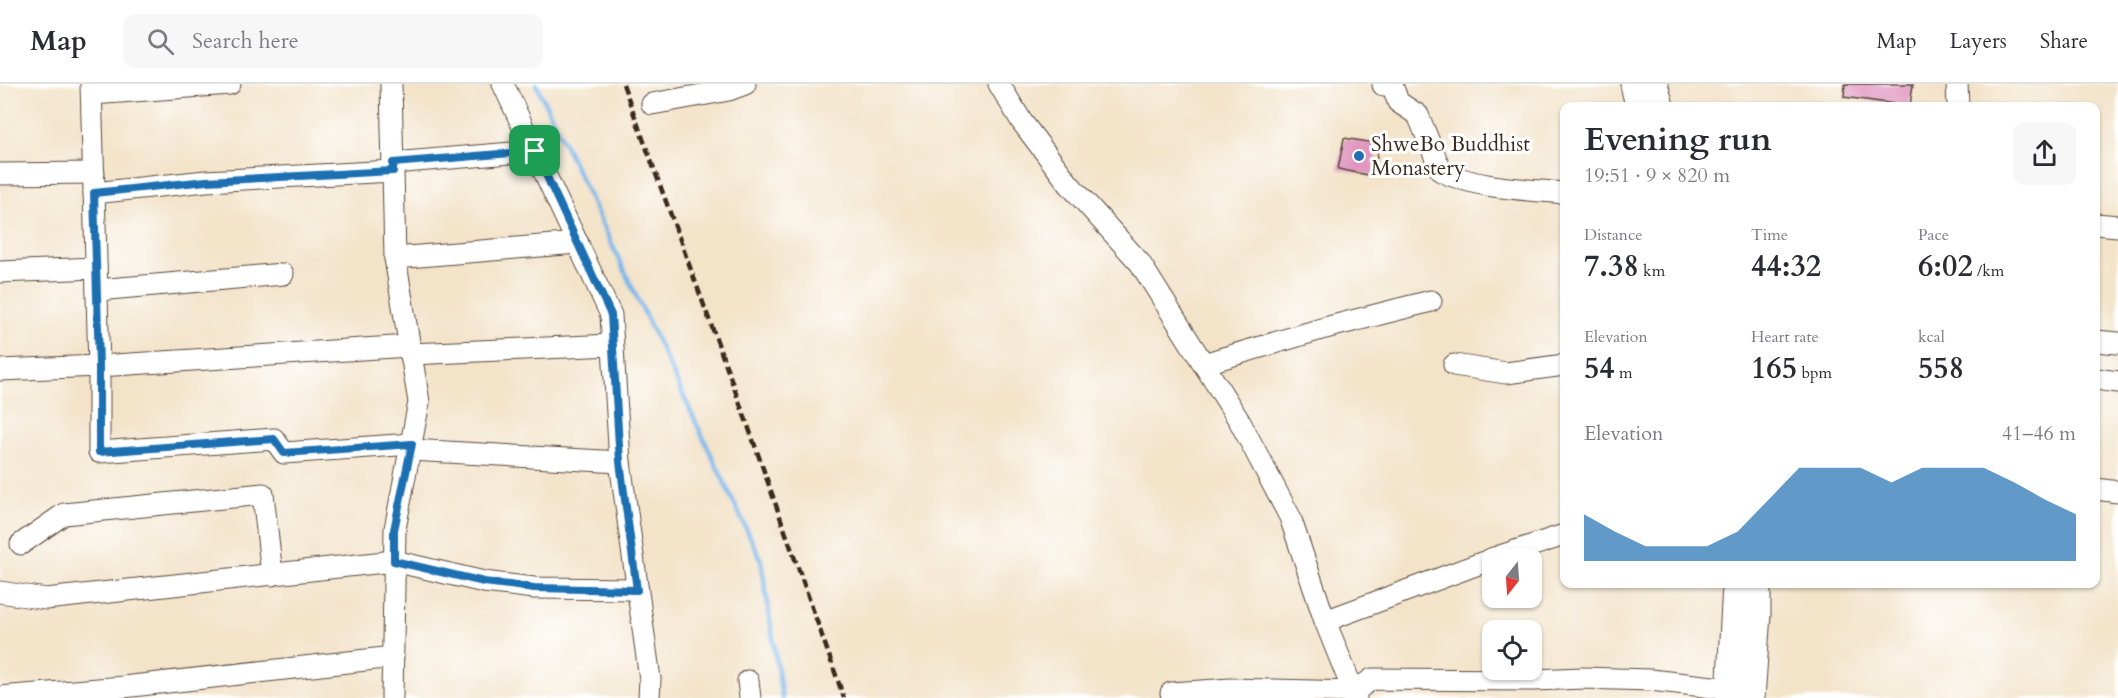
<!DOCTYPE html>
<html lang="en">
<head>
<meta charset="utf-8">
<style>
  :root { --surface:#fff; --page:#f7f7f7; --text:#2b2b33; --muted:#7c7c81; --line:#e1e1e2; --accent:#1f6fb2 }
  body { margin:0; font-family:Cardo,serif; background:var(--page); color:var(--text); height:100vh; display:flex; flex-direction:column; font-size:22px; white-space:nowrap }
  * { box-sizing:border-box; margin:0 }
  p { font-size:20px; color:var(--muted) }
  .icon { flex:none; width:33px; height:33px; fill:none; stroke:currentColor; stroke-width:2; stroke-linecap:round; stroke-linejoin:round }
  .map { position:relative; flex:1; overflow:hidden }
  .drawer { position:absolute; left:1560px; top:18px; width:540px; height:486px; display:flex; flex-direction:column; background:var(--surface); border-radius:12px; box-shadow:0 2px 4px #0004 }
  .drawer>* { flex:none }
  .needle { width:39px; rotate:197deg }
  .fabs { position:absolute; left:1482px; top:464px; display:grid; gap:12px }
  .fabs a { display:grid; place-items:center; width:60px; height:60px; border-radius:12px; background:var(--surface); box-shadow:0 2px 4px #0004; font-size:30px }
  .pin { position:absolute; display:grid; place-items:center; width:51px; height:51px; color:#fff; margin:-26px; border-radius:12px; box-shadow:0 3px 9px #0006 }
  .round { display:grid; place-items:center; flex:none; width:63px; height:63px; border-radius:12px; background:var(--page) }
  .headline { display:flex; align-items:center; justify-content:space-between; height:102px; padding:0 24px }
  h1 { font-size:33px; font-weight:700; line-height:45px }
  .metrics { display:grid; grid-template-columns:repeat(3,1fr); gap:9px; height:102px; padding:6px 24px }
  .metrics div { display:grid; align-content:center }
  .metrics b { font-size:30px; font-weight:700 }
  .metrics small { font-size:16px; font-weight:400 }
  .metrics p { font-size:16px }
  .chart { height:168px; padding:12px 24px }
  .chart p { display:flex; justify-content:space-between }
  .chart svg { width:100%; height:108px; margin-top:6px; fill:var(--accent); opacity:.7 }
  header { display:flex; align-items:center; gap:36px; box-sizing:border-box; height:84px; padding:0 30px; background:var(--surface); border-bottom:2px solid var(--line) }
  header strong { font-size:28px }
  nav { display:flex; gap:33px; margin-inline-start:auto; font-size:21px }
  .search { width:420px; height:54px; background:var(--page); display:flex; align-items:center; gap:15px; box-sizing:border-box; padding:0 21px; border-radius:12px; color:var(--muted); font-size:22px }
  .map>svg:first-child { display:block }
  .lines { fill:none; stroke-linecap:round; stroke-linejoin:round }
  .stream { stroke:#76b5ea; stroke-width:4.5 }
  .building { fill:#e196c0 }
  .minor-casing { stroke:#574638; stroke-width:23 }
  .major-casing { stroke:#574638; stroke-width:29 }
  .minor { stroke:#fff; stroke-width:21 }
  .major { stroke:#fff; stroke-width:27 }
  .rail { stroke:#3b2a1e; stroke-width:4.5; stroke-dasharray:9 4.5; stroke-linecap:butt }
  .route-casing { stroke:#fff; stroke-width:12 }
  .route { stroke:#1f6fb2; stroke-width:8 }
  .poi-dot { fill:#1f6fb2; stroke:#fff; stroke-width:2 }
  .labels { text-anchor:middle; stroke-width:6; stroke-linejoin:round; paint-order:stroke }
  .poi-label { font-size:21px; fill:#3b2a1e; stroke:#fff; text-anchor:start }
</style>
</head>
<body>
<header>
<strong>Map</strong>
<div class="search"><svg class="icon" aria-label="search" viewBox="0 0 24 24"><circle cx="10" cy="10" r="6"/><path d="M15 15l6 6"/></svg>Search here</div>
<nav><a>Map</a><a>Layers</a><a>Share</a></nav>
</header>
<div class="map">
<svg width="2118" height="614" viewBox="0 0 2118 614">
  <rect width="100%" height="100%" fill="#fff"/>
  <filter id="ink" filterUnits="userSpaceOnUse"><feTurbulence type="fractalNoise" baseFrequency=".0167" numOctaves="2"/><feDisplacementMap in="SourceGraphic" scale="12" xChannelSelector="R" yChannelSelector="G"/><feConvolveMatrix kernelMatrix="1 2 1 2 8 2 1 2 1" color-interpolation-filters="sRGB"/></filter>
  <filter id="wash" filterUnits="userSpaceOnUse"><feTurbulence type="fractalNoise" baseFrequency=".008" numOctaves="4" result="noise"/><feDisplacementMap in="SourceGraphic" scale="24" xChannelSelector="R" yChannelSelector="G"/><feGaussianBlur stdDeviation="1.35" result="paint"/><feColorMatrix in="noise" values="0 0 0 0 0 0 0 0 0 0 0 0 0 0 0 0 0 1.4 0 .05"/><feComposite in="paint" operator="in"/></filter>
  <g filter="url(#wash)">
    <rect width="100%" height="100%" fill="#f3e3c9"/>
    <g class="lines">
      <polyline class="stream" points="536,0 761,476 782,614"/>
    </g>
    <g id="blocks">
      <g class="building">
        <polygon points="1845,0 1913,0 1910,22 1844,13"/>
        <polygon points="1344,54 1379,60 1373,92 1338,85"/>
      </g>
    </g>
  </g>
  <g filter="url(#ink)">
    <use href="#blocks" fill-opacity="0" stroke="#574638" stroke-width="1.5"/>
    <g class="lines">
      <g class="minor-casing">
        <g id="minor">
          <polyline points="91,0 99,282 99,368 274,355 284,369 412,360"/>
          <polyline points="391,0 395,174 419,318 395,445 392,614"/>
          <polyline points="503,0 611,231 620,378 650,595 649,614"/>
          <polyline points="999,0 1022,38 1069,100 1140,179 1240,338 1290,433 1325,537 1356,614"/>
          <polyline points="1957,0 1958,22"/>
          <path d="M 1383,1 L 1392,0 L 1398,18 L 1418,31 L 1441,87 C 1478,105 1524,105 1564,109"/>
          <polyline points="92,10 230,0"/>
          <polyline points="652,20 729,6 745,0"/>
          <polyline points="393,79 535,67"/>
          <polyline points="0,90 94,89"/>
          <polyline points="94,109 206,97 393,87"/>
          <polyline points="2096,140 2118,142"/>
          <polyline points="395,174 578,159"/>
          <polyline points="0,188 96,184"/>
          <polyline points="97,206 283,190"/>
          <polyline points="2096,257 2118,259"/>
          <polyline points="410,270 612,261"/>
          <polyline points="1203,280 1325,244 1431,217"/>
          <polyline points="1454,281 1506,289 1564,281"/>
          <polyline points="0,286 99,282 409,262"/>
          <polyline points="2096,295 2118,298"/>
          <polyline points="411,366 620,378"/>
          <polyline points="2096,405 2118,408"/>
          <polyline points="21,460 64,430 263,410 272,491"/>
          <polyline points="1494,474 1564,451"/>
          <polyline points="0,508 46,515 394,477 484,498 534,504 637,505"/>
          <polyline points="1325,537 1492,475"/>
          <polyline points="748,597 750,614"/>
          <polyline points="1171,609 1231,605 1354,608 1372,595 1534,596 1583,594 1650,596 1731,605"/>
          <polyline points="0,613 123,603 393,573"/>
        </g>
      </g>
      <g class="major-casing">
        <g id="major">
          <polyline points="1634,0 1639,22"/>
          <polyline points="1654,0 1660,22"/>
          <polyline points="1730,614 1736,500"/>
          <polyline points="1751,614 1757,530 1757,500"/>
        </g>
      </g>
      <use href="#minor" class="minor"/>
      <use href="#major" class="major"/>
      <polyline class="rail" points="623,0 747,339 844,614"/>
    </g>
  </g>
  <g class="lines" filter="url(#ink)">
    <g class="route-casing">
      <polygon id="route" points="535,67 611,231 620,378 637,506 534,504 484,498 394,477 394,446 412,360 284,369 274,355 99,368 99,282 94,109 206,97 393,87 393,79"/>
    </g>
    <use href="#route" class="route"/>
  </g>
  <circle class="poi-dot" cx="1359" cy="72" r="6"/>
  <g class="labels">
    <g class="poi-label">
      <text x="1371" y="67">ShweBo Buddhist<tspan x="1371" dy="24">Monastery</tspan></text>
    </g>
  </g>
</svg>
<div class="fabs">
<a><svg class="needle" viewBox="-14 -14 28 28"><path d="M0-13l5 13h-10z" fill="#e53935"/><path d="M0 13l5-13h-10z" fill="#7c7c81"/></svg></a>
<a><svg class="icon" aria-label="locate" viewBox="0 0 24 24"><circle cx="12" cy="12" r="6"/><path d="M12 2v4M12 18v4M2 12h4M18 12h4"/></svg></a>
</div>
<div class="pin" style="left:535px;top:67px;background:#1e9e55"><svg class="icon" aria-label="arrive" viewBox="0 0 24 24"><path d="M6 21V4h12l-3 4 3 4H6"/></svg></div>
<section class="drawer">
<div class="headline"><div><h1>Evening run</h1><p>19:51 · 9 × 820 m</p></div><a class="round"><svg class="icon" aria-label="share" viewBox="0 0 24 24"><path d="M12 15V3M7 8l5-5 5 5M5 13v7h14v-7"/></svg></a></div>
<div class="metrics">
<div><p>Distance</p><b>7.38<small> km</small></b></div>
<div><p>Time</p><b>44:32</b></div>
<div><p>Pace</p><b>6:02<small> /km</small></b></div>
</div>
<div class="metrics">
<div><p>Elevation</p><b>54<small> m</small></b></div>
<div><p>Heart rate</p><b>165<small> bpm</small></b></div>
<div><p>kcal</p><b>558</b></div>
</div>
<div class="chart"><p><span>Elevation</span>41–46 m</p>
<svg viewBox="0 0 160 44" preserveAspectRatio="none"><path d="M0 44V25L10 32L20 38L30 38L40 38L50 32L60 19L70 6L80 6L90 6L100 12L110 6L120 6L130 6L140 12L150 19L160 25V44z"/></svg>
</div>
</section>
</div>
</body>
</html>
